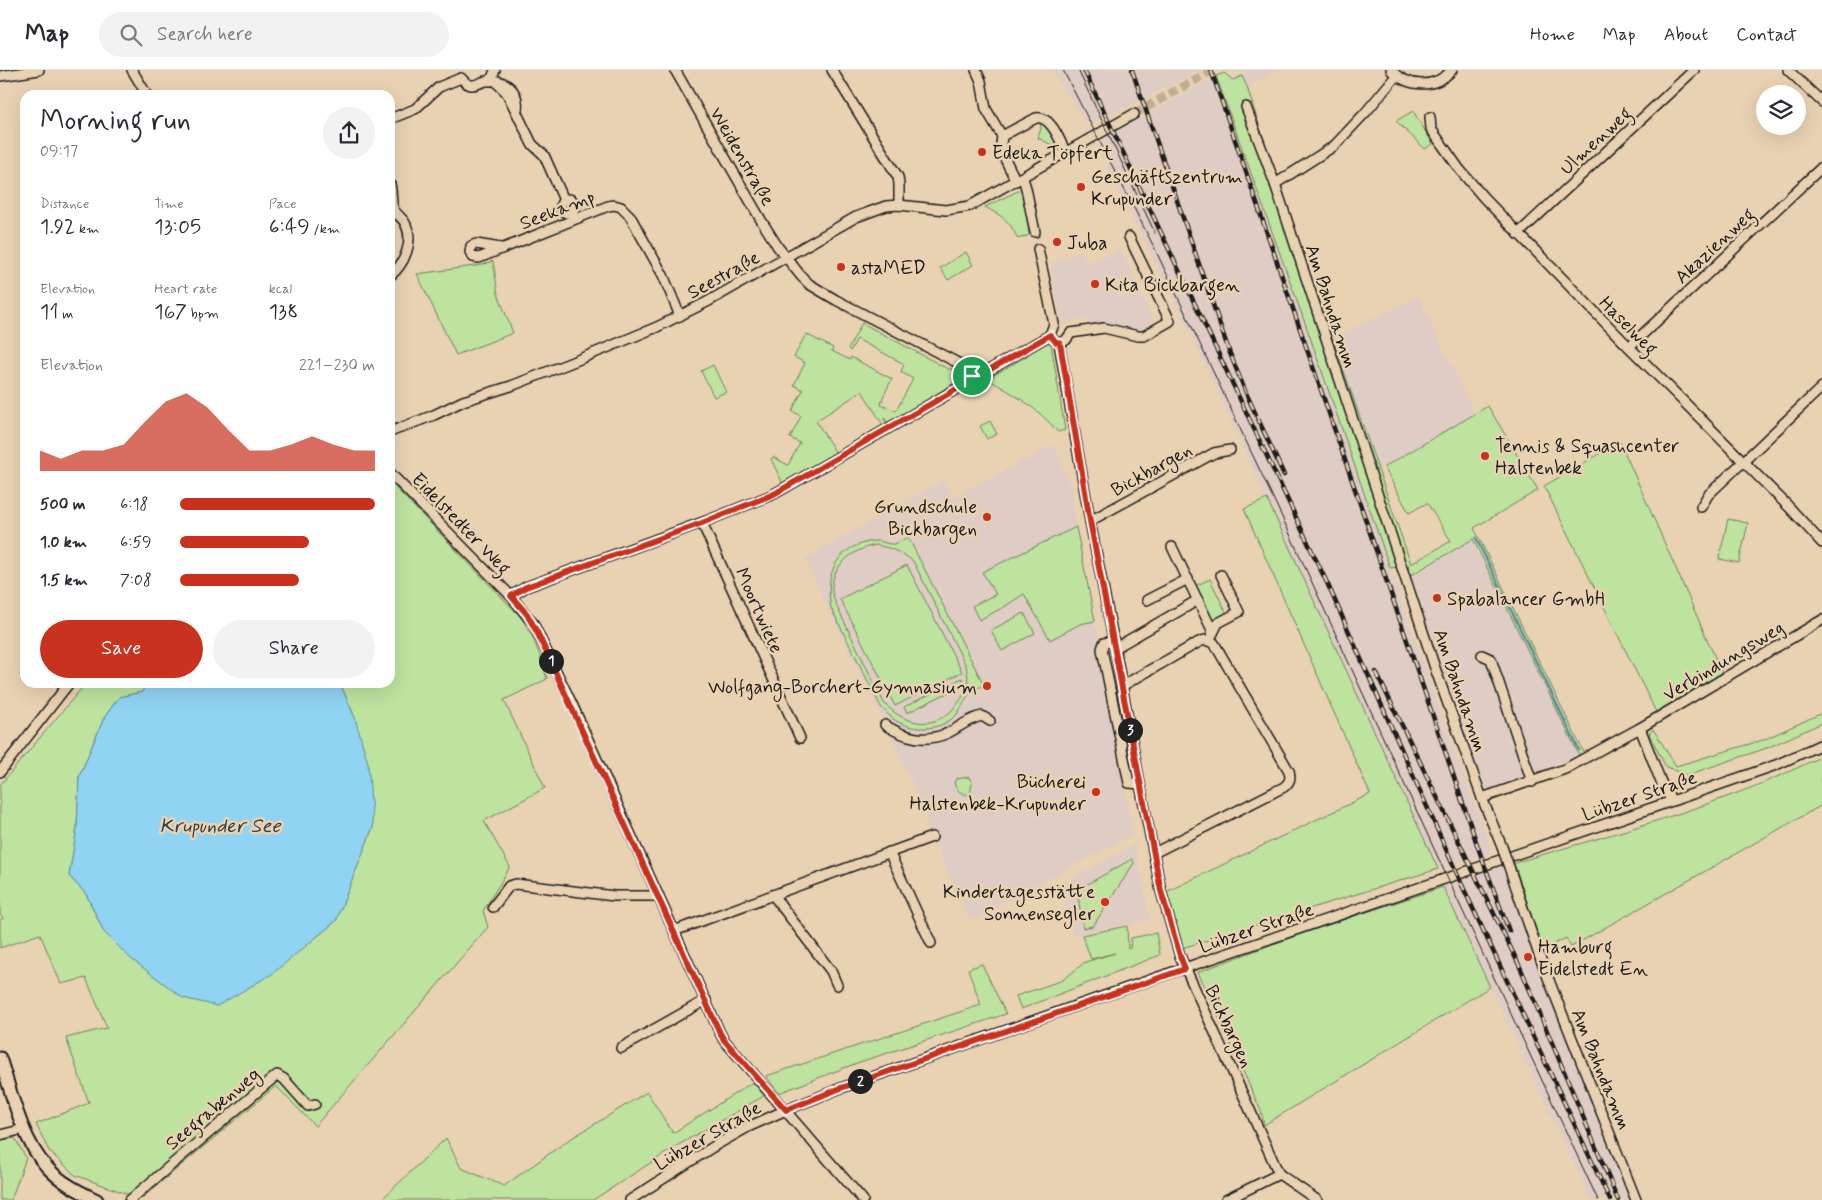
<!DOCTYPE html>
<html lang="en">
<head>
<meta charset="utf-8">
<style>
  :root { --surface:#fff; --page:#f2f2f3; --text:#2b2b33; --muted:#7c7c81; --line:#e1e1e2; --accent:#c8321e }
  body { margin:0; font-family:Mynerve,sans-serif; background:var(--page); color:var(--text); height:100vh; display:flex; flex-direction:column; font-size:19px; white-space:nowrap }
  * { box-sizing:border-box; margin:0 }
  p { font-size:16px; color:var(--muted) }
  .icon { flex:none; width:28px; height:28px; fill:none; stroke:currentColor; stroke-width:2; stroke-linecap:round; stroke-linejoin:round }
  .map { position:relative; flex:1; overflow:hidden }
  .sheet { position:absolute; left:20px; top:20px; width:375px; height:598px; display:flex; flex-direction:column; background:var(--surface); border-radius:15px; box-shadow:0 5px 20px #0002 }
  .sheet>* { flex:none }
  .buttons { position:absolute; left:1756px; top:15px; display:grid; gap:10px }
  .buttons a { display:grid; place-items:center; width:50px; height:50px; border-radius:50%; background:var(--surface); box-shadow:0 5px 20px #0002; font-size:25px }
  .pin { position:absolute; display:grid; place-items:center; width:42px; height:42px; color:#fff; margin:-21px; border:2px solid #fff; border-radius:50%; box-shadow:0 1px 5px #0007 }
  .km { position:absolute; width:25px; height:25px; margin:-12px; border-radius:50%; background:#222; color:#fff; font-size:14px; line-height:25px; text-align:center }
  .round { display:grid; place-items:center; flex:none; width:52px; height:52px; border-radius:26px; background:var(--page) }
  .summary { display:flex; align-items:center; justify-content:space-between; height:85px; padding:0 20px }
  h1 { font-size:28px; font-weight:600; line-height:38px }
  .figures { display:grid; grid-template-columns:repeat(3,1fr); gap:8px; height:85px; padding:5px 20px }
  .figures div { display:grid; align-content:center }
  .figures b { font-size:21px; font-weight:600 }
  .figures small { font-size:14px; font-weight:400 }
  .figures p { font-size:14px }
  .chart { height:140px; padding:10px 20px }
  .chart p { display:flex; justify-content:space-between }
  .chart svg { width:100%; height:90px; margin-top:5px; fill:var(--accent); opacity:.7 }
  .action { display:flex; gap:10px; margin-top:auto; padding:10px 20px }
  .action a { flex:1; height:58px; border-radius:30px; background:var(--accent); color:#fff; font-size:20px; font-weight:600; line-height:58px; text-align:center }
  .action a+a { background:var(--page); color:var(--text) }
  ul { padding:0 20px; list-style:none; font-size:16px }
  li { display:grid; grid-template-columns:80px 60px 1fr; align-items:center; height:38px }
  li i { height:12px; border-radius:6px; background:var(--accent) }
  header { display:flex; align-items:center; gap:30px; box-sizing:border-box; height:70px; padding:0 25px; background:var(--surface); border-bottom:1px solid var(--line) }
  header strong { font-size:24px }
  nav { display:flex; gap:28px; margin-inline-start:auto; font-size:18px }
  .search { width:350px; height:45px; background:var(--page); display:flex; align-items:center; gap:12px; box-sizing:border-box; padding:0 18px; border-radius:28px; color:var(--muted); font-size:19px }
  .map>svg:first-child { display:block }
  .built { fill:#dfccc4 }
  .green { fill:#bde39e; stroke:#6c805d; fill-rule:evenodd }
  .water { fill:#90d3f2; stroke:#628a9c }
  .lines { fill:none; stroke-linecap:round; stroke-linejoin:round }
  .stream { stroke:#628a9c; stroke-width:2.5 }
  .minor-tunnel { stroke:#c0ae94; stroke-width:9; stroke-dasharray:9 4.5; stroke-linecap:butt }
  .minor-casing { stroke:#1c1c1c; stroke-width:12 }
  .major-casing { stroke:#1c1c1c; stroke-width:15 }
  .minor { stroke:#e9d2b2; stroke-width:9 }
  .major { stroke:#e9d2b2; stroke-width:11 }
  .tram { stroke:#1c1c1c; stroke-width:1 }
  .rail-casing { stroke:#1c1c1c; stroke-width:4.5 }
  .rail { stroke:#e9d2b2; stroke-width:2.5; stroke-dasharray:8; stroke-linecap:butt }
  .minor-bridge-casing { stroke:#1c1c1c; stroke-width:12; stroke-linecap:butt }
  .minor-bridge { stroke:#e9d2b2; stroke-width:9 }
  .route-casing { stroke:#fff; stroke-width:10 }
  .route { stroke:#c8321e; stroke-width:6 }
  .poi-dot { fill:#c8321e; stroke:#e9d2b2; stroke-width:2 }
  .labels { text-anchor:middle; stroke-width:5; stroke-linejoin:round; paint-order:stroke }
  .street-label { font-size:19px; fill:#1c1c1c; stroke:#e9d2b2 }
  .poi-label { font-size:19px; fill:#1c1c1c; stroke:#e9d2b2; text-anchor:start }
  .water-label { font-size:20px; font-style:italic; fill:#334147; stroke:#e9d2b2 }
</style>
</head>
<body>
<header>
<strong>Map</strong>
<div class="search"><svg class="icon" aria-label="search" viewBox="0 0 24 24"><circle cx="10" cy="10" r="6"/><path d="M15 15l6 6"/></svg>Search here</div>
<nav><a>Home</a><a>Map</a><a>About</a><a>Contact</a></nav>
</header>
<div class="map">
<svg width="1822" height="1130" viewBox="0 0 1822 1130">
  <rect width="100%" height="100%" fill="#e9d2b2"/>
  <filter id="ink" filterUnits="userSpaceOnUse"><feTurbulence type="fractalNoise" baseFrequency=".02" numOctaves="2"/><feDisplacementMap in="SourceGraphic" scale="10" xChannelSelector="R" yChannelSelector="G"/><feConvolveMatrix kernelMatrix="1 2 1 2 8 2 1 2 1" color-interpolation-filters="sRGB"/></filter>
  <g filter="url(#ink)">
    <g class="built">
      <polygon points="1052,0 1202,0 1088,56"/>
      <polygon points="1250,0 1278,0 1247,17 1242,5"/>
      <polygon points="1216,6 1310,267 1443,650 1492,782 1438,799 1185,252 1095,74"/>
      <polygon points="1121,179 1145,233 1155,253 1144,260 1137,261 1110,253 1091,255 1088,248 1062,254 1050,195 1082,180 1088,193 1108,186"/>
      <polygon points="1418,227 1475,344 1378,399 1332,269"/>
      <polygon points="1054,375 1072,419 1076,457 1101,579 1133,764 970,851 932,767 912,713 885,653 842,568 805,489 943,410 953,427"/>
      <polygon points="1473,469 1579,685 1559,694 1488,720 1482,717 1411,505"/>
      <polygon points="1135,774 1150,850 1073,865 1060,815"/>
      <polygon points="1502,796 1540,901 1632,1130 1591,1130 1443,817"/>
    </g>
    <g class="green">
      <polygon points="1224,3 1233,10 1242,6 1247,17 1267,80 1411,494 1451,471 1427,433 1409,443 1384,397 1488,336 1538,420 1474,458 1584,683 1579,685 1473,469 1411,505 1408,496 1409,495 1390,498 1310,267 1216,6"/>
      <polygon points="1413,41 1433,74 1425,79 1396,51"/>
      <polygon points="1040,53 1048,58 1056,73 1052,75 1038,68 1041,58"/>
      <path d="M 1020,120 L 1023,121 L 1029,165 L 1018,169 C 1008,149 1005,148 985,137 Z"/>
      <polygon points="966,182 973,195 948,210 940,198"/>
      <polygon points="493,191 498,224 513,263 456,285 417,204 482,195"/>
      <polygon points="862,253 948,299 953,299 959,304 959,310 889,353 884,348 886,353 883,355 862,321 816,351 836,383 783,414 771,389 773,387 788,395 800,373 790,368 801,346 792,341 803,320 794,315 805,293 794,287 806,264 833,278 832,281 850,290 851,287 892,309 883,327 881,335 896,341 913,309 901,302 904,294 857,269 850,281 848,279"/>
      <path d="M 1047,272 L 1051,273 L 1065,360 L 1058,362 C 1039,339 1013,323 987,309 L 1027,286 L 1030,281 Z"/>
      <polygon points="713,295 726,322 714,327 701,301"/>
      <polygon points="990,351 997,364 987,369 980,356"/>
      <polygon points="1620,372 1722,603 1656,642 1544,416"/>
      <path d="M 390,412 L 519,545 C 534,565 540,585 547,609 L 504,630 L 545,718 L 484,751 L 510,797 L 483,841 L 488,857 L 315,1056 L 276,1016 L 141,1129 L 75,1105 L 49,1081 L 36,1054 L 89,1033 L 66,968 L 107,958 L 86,908 L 61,914 L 40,864 L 0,878 L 0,850 L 3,848 L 0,844 L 0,715 L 86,613 L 146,613 L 142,622 L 119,627 L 104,648 L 79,707 L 77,758 L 69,806 L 86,824 L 104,862 L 309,873 L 336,851 L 373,757 L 355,648 L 340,613 L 390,612 Z"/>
      <polygon points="1267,429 1438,799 1182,878 1166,822 1370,724 1244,439"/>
      <polygon points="1728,449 1748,453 1739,493 1719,489"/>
      <polygon points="1076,457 1095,551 1080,554 1050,570 1024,524 1004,537 979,550 972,536 996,524 982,502"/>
      <path d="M 908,467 L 984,615 C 980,617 973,620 970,623 C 963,630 962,641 953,648 C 936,662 909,661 892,648 C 888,645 885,640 881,637 L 831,538 C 824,503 837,475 875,471 C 881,470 888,475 894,474 C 898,473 904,469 908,467 ZM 876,475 C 891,478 901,482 913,491 L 966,596 C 967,601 968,607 968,612 C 967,619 963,627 958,633 C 938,661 906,657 884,633 L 837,537 C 835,532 833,527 832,522 C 830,496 853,479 876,475 Z"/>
      <polygon points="907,495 962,602 895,636 840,529"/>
      <polygon points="1210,509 1227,544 1212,552 1195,516"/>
      <polygon points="1024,543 1035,563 1002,581 991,560"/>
      <polygon points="962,608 965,614 907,643 904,637"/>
      <polygon points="1822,643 1822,653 1767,678 1687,705 1666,697 1649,664 1653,659 1676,696 1763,670"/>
      <path d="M 1822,686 L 1822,735 L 1571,877 L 1566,868 L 1543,880 L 1514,793 C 1618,762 1725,735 1822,686 Z"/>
      <path d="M 969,707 L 972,713 L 970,725 C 963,725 956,721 954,713 L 956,709 Z"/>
      <polygon points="1132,789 1134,793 1093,856 1083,858 1077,820"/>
      <polygon points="1443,817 1490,917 1264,1055 1261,1041 1198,902 1300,864"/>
      <polygon points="1127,856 1128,879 1130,878 1131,868 1156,863 1160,885 1021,939 1016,926 1063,910 1085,892 1115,883 1091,889 1082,865"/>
      <polygon points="982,894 1006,944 857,993 779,1023 766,1006 981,935 968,899"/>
      <polygon points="753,1012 764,1026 680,1074 593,1130 381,1130 446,1068 461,1098 504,1116 567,1071 647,1022 673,1063"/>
      <polygon points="15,1068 26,1088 11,1130 0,1130 0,1070"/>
    </g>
    <polygon class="water" points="146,613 340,613 355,648 368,693 373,757 336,851 272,904 217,936 183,928 130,888 104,862 86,824 69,806 77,758 79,707 104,648 119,627 142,622"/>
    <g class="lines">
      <polyline class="stream" points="1476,468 1579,680"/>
      <polyline class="minor-tunnel" points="1134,44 1213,0"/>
      <g class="minor-casing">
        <g id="minor">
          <polyline points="132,0 147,25"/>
          <polyline points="675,0 761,150 778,177 801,206 809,214 836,230 960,294 972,306"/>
          <polyline points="832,0 898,107 899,114 899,135"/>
          <polyline points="976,0 981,11 986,39 1002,66 1001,74 1003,85 1016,111"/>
          <path d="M 1391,0 C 1408,18 1435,19 1452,0"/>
          <polyline points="1788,0 1822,32"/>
          <polyline points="0,6 39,0"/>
          <polyline points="491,11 495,0"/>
          <polyline points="498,14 507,23 532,74 544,85 564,130"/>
          <polyline points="1246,37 1275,114 1436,601 1482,728 1502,777"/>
          <polyline points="1430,47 1431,59 1460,100 1484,128 1624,272 1789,437 1822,473"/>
          <path d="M 390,49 L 415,39 L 439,17 L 461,8 C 464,11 466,14 471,15 C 476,16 481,12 486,11 C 505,8 520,21 517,40"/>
          <path d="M 1002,66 L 1036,48 C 1051,45 1060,71 1066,83"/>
          <polyline points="1023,108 1026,118 1035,162"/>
          <path d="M 390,114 C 392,122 391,130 393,138 C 396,145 402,147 405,153 C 415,171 404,195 390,206"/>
          <polyline points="1275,114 1334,76 1366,42 1396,6"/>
          <circle cx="568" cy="136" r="7"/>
          <polyline points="1518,164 1694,0"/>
          <polyline points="501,178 476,174 471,176 470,182 473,187 479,188 608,136 614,135 621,137 630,146 663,205 680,246"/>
          <polyline points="1038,179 1054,254 1050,265 1053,269"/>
          <polyline points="1059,273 1090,451 1115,578 1140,714 1161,821 1180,886 1279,1104 1317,1130"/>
          <polyline points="1059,273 1066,270 1071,263 1104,258 1138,266 1144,266 1170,251 1129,167"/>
          <polyline points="1629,277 1822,97"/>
          <polyline points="390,362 434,345 463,331 511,316 575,291 657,257 707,232 856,147 886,136 899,135 946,140 970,136 1134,44"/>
          <polyline points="390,403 511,526 533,553 572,634 720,963 724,970 863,1130"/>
          <polyline points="1701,437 1708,425 1822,317"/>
          <polyline points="1090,451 1214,383 1230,380"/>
          <polyline points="702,453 800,668"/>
          <polyline points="1172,477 1213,562"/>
          <polyline points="511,526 526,517 709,450 774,424 962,316 972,306 989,300 1050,265"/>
          <polyline points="1147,530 1188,509"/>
          <polyline points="1211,567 1218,553 1239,542 1221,505"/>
          <polyline points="1114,571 1104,573 1102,579 1129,713 1140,714"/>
          <polyline points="1115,578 1198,530"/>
          <polyline points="1482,585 1491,589 1532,712"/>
          <path d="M 1122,616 L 1199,572 L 1205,570 L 1214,573 L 1289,701 C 1291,708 1290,712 1284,717 L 1154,783"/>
          <path d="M 885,655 C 906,668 924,673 948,663 C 960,657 968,649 982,646 L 990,651"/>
          <polyline points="1640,658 1822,550"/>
          <polyline points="0,702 70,612"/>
          <polyline points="1482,728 1565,699 1640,658 1661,712 1672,731"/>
          <polyline points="889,782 931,873"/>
          <polyline points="1509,797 1539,885 1636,1130"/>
          <polyline points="773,825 831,901 837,915"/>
          <polyline points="493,837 509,816 516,814 614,826 659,826"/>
          <polyline points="674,861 932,767"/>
          <polyline points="621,978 706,930"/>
          <polyline points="0,1065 24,1059"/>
          <polyline points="130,1130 277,1005 284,1009 308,1036 315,1034"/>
          <polyline points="630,1130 716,1075 748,1057 786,1040 841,1018 1173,902 1672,731 1776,695 1822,674"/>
          <polyline points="1226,1130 1279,1104"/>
        </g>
      </g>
      <g class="major-casing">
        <path id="major" d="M 0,988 C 11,1021 22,1070 46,1096 C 60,1112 78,1121 97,1130"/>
      </g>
      <use href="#minor" class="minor"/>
      <use href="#major" class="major"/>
      <g class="tram">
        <polyline points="1063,0 1154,177 1282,447 1452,818 1598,1130"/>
        <polyline points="1078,0 1155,163"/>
      </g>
      <g class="rail-casing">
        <g id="rail">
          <polyline points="1084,0 1328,515 1462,815 1610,1130"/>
          <polyline points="1132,0 1229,281 1246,323 1284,405"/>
          <polyline points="1211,0 1480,783 1509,861"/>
          <polyline points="1376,602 1521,899 1618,1130"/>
        </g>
      </g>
      <use href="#rail" class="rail"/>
      <g class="minor-bridge-casing">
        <polyline id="minor-bridge" points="1502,777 1509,797"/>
      </g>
      <use href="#minor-bridge" class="minor-bridge"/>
    </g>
  </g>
  <g class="lines" filter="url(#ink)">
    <g class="route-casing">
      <polygon id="route" points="1050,265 1056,272 1060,273 1090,451 1161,821 1180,886 1185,899 841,1018 786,1040 724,970 720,963 538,564 527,544 511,526 526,517 702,453 774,424 962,316 972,306 989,300"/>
    </g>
    <use href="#route" class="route"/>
  </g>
  <g class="poi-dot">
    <circle cx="982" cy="82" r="5"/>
    <circle cx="1081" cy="117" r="5"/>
    <circle cx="1057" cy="172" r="5"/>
    <circle cx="841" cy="197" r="5"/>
    <circle cx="1095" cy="214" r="5"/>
    <circle cx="1485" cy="386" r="5"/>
    <circle cx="987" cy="447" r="5"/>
    <circle cx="1437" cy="528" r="5"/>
    <circle cx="987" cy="616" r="5"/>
    <circle cx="1096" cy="722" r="5"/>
    <circle cx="1105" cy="832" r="5"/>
    <circle cx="1528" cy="887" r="5"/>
  </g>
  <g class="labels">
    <g class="street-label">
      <text transform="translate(1595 70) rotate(-43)" y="7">Ulmenweg</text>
      <text transform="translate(743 86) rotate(60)" y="7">Weidenstraße</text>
      <text transform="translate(557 139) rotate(-21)" y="7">Seekamp</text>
      <text transform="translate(1714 175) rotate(-43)" y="7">Akazienweg</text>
      <text transform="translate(723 204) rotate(-29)" y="7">Seestraße</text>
      <text transform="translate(1332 236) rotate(72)" y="7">Am Bahndamm</text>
      <text transform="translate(1629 255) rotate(45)" y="7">Haselweg</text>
      <text transform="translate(1151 399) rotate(-29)" y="7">Bickbargen</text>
      <text transform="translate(462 453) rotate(46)" y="7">Eidelstedter Weg</text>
      <text transform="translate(760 540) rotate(66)" y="7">Moortwiete</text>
      <text transform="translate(1723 590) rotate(-31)" y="7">Verbindungsweg</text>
      <text transform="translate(1461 620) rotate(71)" y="7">Am Bahndamm</text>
      <text transform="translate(1639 725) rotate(-19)" y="7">Lübzer Straße</text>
      <text transform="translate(1256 857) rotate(-19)" y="7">Lübzer Straße</text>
      <text transform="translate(1230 956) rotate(65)" y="7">Bickbargen</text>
      <text transform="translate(1602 999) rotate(68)" y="7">Am Bahndamm</text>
      <text transform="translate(212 1038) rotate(-40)" y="7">Seegrabenweg</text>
      <text transform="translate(707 1065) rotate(-30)" y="7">Lübzer Straße</text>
    </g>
    <g class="poi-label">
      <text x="992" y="89">Edeka Töpfert</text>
      <text x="1091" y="113">Geschäftszentrum<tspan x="1091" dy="22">Krupunder</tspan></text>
      <text x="1067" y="179">Juba</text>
      <text x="851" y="204">astaMED</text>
      <text x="1105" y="221">Kita Bickbargen</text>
      <text x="1495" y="382">Tennis &amp; Squashcenter<tspan x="1495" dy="22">Halstenbek</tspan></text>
      <text x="977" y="443" text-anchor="end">Grundschule<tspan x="977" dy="22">Bickbargen</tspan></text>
      <text x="1447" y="535">Spabalancer GmbH</text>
      <text x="977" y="623" text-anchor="end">Wolfgang-Borchert-Gymnasium</text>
      <text x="1086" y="718" text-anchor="end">Bücherei<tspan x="1086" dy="22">Halstenbek-Krupunder</tspan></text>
      <text x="1095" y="828" text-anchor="end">Kindertagesstätte<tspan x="1095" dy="22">Sonnensegler</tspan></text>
      <text x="1538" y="883">Hamburg<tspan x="1538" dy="22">Eidelstedt En</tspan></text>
    </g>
    <g class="water-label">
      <text x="220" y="762">Krupunder See</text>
    </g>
  </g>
</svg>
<div class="buttons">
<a><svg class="icon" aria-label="layers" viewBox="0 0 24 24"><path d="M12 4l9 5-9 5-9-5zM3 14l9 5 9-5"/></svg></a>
</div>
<div class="pin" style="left:972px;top:306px;background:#1e9e55"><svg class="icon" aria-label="arrive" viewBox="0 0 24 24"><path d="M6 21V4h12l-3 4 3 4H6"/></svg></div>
<b class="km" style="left:551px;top:591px">1</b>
<b class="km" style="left:860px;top:1011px">2</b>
<b class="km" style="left:1130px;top:660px">3</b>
<section class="sheet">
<div class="summary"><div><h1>Morning run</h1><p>09:17</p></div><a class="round"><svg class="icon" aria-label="share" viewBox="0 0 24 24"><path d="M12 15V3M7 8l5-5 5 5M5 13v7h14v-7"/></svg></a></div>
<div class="figures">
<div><p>Distance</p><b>1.92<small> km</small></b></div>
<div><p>Time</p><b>13:05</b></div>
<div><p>Pace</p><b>6:49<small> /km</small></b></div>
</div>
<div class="figures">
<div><p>Elevation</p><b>11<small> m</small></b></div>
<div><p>Heart rate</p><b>167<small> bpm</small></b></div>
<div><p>kcal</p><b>138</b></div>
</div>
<div class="chart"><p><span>Elevation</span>221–230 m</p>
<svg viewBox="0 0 160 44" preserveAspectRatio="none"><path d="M0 44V34L10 38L20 34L30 34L40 31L50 20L60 10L70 6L80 13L90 24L100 34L110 34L120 31L130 27L140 31L150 34L160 34V44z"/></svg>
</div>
<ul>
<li><b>500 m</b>6:18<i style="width:100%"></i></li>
<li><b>1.0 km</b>6:59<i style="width:66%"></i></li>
<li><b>1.5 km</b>7:08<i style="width:61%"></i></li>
</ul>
<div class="action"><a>Save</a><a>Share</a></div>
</section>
</div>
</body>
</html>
